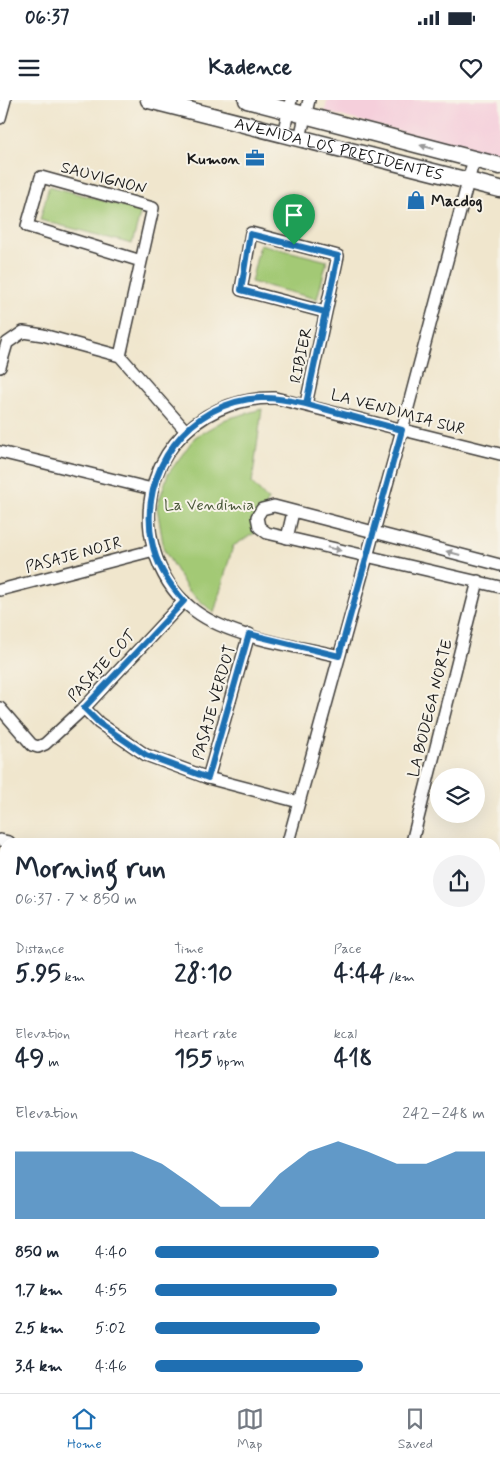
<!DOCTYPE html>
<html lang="en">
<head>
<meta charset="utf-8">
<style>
  :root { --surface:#fff; --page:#f2f2f3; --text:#1f2937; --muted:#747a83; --line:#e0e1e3; --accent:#1f6fb2 }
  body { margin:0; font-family:Mynerve,sans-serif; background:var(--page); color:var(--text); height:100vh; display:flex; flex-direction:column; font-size:19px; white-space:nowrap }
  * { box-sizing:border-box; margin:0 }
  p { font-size:16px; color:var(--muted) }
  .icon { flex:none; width:28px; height:28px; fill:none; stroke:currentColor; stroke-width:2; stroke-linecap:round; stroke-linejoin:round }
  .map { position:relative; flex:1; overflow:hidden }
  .side { position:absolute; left:0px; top:738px; width:500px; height:556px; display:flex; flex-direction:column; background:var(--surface); border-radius:15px 15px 0 0; box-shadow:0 5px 20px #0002 }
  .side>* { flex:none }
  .controls { position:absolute; left:430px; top:668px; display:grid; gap:10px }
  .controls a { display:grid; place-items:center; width:55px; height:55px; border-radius:50%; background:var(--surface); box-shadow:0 5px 20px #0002; font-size:25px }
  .pin { position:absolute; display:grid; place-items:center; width:42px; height:42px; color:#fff; margin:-51px -21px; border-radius:50% 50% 50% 0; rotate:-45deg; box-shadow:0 0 5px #0007 }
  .pin .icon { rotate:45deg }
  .round { display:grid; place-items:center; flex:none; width:52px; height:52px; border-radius:26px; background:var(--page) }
  .headline { display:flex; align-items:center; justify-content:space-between; height:85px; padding:0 15px }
  h1 { font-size:28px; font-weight:700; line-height:38px }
  .stats { display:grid; grid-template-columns:repeat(3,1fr); gap:8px; height:85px; padding:5px 15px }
  .stats div { display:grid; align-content:center }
  .stats b { font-size:25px; font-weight:700 }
  .stats small { font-size:14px; font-weight:400 }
  .stats p { font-size:14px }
  .chart { height:140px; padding:10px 15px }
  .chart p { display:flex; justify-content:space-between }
  .chart svg { width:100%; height:90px; margin-top:5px; fill:var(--accent); opacity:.7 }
  ul { padding:0 15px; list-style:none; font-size:16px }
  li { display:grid; grid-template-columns:80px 60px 1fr; align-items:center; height:38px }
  li i { height:12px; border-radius:6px; background:var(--accent) }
  .status { display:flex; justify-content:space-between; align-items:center; height:35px; padding:0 25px; background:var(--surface); direction:ltr }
  .status svg { height:14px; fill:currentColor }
  header { display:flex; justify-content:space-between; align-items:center; height:65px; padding:0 15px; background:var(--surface); font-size:22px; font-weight:700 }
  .tabs { display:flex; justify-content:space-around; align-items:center; height:70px; border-top:1px solid var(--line); background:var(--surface); font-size:14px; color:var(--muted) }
  .tabs a { display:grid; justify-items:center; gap:2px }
  .tabs .current { color:var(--accent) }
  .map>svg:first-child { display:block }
  .built { fill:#f5cfdb }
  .green { fill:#a3c974; stroke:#607248 }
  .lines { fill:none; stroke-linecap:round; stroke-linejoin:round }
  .street-casing { stroke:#3c3a37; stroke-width:14 }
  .secondary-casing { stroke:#3c3a37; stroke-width:19 }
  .street { stroke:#fff; stroke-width:11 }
  .secondary { stroke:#fff; stroke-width:16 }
  .oneway { fill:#999 }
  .route-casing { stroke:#fff; stroke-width:10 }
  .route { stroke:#1f6fb2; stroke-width:6 }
  .labels { text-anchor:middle; stroke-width:4; stroke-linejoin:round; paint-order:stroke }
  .street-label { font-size:16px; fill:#1c1c1c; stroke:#f7f3e8 }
  .poi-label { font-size:16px; font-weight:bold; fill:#1c1c1c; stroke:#f7f3e8; text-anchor:end }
  .park-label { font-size:16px; fill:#4b593b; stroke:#f7f3e8 }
</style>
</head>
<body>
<div class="status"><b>06:37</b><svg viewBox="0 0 49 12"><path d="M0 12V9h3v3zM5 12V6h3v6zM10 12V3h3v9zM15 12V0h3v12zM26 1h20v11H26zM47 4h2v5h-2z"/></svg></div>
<header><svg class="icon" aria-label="menu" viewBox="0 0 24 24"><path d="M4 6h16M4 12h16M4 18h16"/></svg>Kadence<svg class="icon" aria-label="heart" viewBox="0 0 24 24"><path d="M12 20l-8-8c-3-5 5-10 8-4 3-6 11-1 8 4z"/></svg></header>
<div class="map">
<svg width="500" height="1293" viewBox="0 0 500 1293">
  <rect width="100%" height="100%" fill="#f7f3e8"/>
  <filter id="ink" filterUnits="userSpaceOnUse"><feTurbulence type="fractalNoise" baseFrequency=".02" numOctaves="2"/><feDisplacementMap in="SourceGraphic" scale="10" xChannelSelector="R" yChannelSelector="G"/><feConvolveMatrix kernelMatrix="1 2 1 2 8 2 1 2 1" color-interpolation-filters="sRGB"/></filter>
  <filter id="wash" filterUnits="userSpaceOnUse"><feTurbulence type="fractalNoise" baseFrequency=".0096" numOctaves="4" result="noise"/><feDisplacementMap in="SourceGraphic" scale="20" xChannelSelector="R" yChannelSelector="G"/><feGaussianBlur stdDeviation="1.12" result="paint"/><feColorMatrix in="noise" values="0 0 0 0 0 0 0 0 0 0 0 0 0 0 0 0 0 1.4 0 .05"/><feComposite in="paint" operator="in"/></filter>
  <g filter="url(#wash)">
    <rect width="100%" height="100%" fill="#f0e6cd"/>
    <polygon class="built" points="327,0 500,0 500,57 325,12"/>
    <g class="green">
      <polygon points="49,86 141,111 132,144 40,120"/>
      <polygon points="260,144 327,161 317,199 251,182"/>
      <polygon points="262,309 252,383 268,400 258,431 233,446 214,513 188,490 164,450 157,407 168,374 195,337 226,319"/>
    </g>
  </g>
  <g filter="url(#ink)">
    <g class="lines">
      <g class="street-casing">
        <g id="street">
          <polyline points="0,18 5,0"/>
          <polyline points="283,34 291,0"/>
          <polyline points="300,38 309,0"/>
          <polyline points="120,256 153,108 41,77 27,126 141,161"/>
          <polyline points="0,267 7,243 23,232 43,235 120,256 185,330"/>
          <polyline points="306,304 338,156 251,133 241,190 325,212"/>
          <polyline points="0,352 152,389"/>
          <polyline points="287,438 293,412"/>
          <polyline points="500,465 274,406 262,409 257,417 259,427 267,433 500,487"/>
          <polyline points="0,490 154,450"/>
          <path d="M 339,556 C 293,545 226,538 190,507 C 172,492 160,471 154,450 C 131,368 193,297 275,298 L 500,354"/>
          <polyline points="0,608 32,645 38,647 45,644 84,608 184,501"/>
          <polyline points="84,608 99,623 146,655 208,678 299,702"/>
          <polyline points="208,678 249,534"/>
          <polyline points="0,740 9,742"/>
          <polyline points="288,742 402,330 474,59"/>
          <polyline points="412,742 478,481"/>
          <polyline points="495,798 500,800"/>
          <polyline points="0,854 5,845"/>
          <polyline points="495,918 500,920"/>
          <polyline points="495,1147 500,1149"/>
          <polyline points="495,1199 500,1184"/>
          <polyline points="0,1233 5,1234"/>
          <polyline points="191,1289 205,1293"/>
          <polyline points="135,1293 136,1289"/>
          <polyline points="249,1293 250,1289"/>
          <polyline points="465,1293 466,1289"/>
        </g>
      </g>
      <g class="secondary-casing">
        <g id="secondary">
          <path id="s1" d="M 149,0 L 500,89"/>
          <polyline points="247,0 500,66"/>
        </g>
      </g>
      <use href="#street" class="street"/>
      <use href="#secondary" class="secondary"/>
    </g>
    <defs><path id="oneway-solid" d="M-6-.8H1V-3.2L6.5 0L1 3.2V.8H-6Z" transform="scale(1.25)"/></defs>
    <g class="oneway">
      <use href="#oneway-solid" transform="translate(427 47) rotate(-165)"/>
      <use href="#oneway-solid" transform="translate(334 449) rotate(14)"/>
      <use href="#oneway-solid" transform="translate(453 453) rotate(-165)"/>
    </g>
  </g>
  <g class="lines" filter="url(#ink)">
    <g class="route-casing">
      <path id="route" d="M 294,145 L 338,156 L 306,304 C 292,301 277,297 261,298 C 188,301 138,372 152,442 C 156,464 169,484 184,501 L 84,608 L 99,623 L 146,655 L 208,678 L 249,534 L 339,556 L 402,330 L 306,304 L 325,212 L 241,190 L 250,134 L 294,145"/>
    </g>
    <use href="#route" class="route"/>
  </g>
  <defs>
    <g id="office-bare" transform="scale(1.5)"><path d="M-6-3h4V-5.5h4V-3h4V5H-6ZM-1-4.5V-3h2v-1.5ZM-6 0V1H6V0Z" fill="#1f6fb2" stroke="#f7f3e8" stroke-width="2.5" paint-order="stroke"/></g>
    <g id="shop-bare" transform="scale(1.5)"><path d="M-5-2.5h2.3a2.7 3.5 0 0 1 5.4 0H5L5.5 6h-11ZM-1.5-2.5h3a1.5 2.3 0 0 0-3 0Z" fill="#1f6fb2" stroke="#f7f3e8" stroke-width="2.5" paint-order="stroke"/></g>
  </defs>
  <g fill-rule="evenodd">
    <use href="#office-bare" x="255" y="58"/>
    <use href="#shop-bare" x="416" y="100"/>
  </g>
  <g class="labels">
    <g class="street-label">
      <text dy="6" stroke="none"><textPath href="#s1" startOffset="196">AVENIDA LOS PRESIDENTES</textPath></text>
      <text transform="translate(104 77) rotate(15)" y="6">SAUVIGNON</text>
      <text transform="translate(300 255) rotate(-78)" y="6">RIBIER</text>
      <text transform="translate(398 311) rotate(15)" y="6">LA VENDIMIA SUR</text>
      <text transform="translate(73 454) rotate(-15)" y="6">PASAJE NOIR</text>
      <text transform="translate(101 565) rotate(-47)" y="6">PASAJE COT</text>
      <text transform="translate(213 602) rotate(-74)" y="6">PASAJE VERDOT</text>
      <text transform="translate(429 608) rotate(-76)" y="6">LA BODEGA NORTE</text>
    </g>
    <g class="poi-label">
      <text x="240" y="64">Kumon</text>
      <text x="431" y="106" text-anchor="start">Macdog</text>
    </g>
    <g class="park-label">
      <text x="209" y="410">La Vendimia</text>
    </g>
  </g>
</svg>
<div class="controls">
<a><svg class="icon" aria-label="layers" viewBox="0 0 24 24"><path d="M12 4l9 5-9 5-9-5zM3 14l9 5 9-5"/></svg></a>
</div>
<div class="pin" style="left:294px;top:145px;background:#1e9e55"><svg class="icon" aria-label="arrive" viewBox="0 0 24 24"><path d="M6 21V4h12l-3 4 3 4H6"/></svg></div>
<section class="side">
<div class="headline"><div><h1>Morning run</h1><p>06:37 · 7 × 850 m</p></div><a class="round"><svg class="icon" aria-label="share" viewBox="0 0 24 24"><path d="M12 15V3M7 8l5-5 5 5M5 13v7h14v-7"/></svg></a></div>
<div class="stats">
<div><p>Distance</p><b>5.95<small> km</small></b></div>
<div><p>Time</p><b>28:10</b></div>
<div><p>Pace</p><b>4:44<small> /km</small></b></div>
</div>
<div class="stats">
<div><p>Elevation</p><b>49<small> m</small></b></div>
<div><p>Heart rate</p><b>155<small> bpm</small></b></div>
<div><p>kcal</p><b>418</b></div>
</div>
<div class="chart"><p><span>Elevation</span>242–248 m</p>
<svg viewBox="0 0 160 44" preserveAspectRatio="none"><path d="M0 44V11L10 11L20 11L30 11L40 11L50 17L60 27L70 38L80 38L90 22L100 11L110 6L120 11L130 17L140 17L150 11L160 11V44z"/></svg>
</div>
<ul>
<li><b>850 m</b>4:40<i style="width:68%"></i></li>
<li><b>1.7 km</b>4:55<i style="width:55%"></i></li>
<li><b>2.5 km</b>5:02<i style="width:50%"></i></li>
<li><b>3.4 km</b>4:46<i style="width:63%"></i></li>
</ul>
</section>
</div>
<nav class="tabs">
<a class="current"><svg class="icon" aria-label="home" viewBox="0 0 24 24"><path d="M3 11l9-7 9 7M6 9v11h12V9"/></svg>Home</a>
<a><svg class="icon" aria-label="map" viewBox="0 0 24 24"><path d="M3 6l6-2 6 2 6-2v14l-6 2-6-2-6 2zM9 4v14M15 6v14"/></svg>Map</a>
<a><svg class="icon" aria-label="saved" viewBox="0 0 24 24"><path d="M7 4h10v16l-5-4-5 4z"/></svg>Saved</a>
</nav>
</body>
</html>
